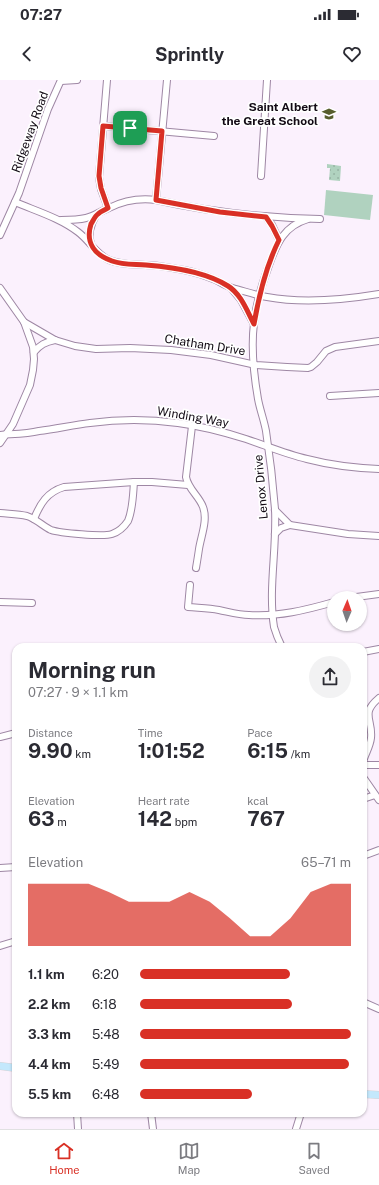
<!DOCTYPE html>
<html lang="en">
<head>
<meta charset="utf-8">
<style>
  :root { --surface:#fff; --page:#f2f2f3; --text:#2b2b33; --muted:#7c7c81; --line:#e1e1e2; --accent:#d93025 }
  body { margin:0; font-family:"Public Sans",sans-serif; background:var(--page); color:var(--text); height:100vh; display:flex; flex-direction:column; font-size:15px; white-space:nowrap }
  * { box-sizing:border-box; margin:0 }
  p { font-size:13px; color:var(--muted) }
  .icon { flex:none; width:22px; height:22px; fill:none; stroke:currentColor; stroke-width:2; stroke-linecap:round; stroke-linejoin:round }
  .map { position:relative; flex:1; overflow:hidden }
  .panel { position:absolute; left:12px; top:563px; width:355px; height:474px; display:flex; flex-direction:column; background:var(--surface); border-radius:12px; box-shadow:0 1px 3px #0004 }
  .panel>* { flex:none }
  .needle { width:26px; rotate:2deg }
  .buttons { position:absolute; left:327px; top:511px; display:grid; gap:8px }
  .buttons a { display:grid; place-items:center; width:40px; height:40px; border-radius:50%; background:var(--surface); box-shadow:0 1px 3px #0004; font-size:20px }
  .pin { position:absolute; display:grid; place-items:center; width:34px; height:34px; color:#fff; margin:-17px; border-radius:8px; box-shadow:0 2px 6px #0006 }
  .round { display:grid; place-items:center; flex:none; width:42px; height:42px; border-radius:21px; background:var(--page) }
  .head { display:flex; align-items:center; justify-content:space-between; height:68px; padding:0 16px }
  h1 { font-size:22px; font-weight:700; line-height:30px }
  .figures { display:grid; grid-template-columns:repeat(3,1fr); gap:6px; height:68px; padding:4px 16px }
  .figures div { display:grid; align-content:center }
  .figures b { font-size:20px; font-weight:700 }
  .figures small { font-size:11px; font-weight:400 }
  .figures p { font-size:11px }
  .chart { height:112px; padding:8px 16px }
  .chart p { display:flex; justify-content:space-between }
  .chart svg { width:100%; height:72px; margin-top:4px; fill:var(--accent); opacity:.7 }
  ul { padding:0 16px; list-style:none; font-size:13px }
  li { display:grid; grid-template-columns:64px 48px 1fr; align-items:center; height:30px }
  li i { height:10px; border-radius:5px; background:var(--accent) }
  .status { display:flex; justify-content:space-between; align-items:center; height:28px; padding:0 20px; background:var(--surface); direction:ltr }
  .status svg { height:11px; fill:currentColor }
  header { display:flex; justify-content:space-between; align-items:center; height:52px; padding:0 16px; background:var(--surface); font-size:18px; font-weight:700 }
  .tab-bar { display:flex; justify-content:space-around; align-items:center; height:56px; border-top:1px solid var(--line); background:var(--surface); font-size:11px; color:var(--muted) }
  .tab-bar a { display:grid; justify-items:center; gap:2px }
  .tab-bar .on { color:var(--accent) }
  .map>svg:first-child { display:block }
  .grass { fill:#b0d2bf }
  .park { fill:url(#park-dots) }
  .lines { fill:none; stroke-linecap:round; stroke-linejoin:round }
  .minor-casing { stroke:#9e87a4; stroke-width:8 }
  .major-casing { stroke:#d4d3d5; stroke-width:8 }
  .minor { stroke:#fff; stroke-width:6 }
  .major { stroke:#c4e8fc; stroke-width:7 }
  .route-casing { stroke:#fff; stroke-width:8 }
  .route { stroke:#d93025; stroke-width:5 }
  .labels { text-anchor:middle; stroke-width:3.5; stroke-linejoin:round; paint-order:stroke }
  .poi-label { font-size:12px; font-weight:bold; fill:#120a14; stroke:#fff; text-anchor:end }
  .street-label { font-size:12px; fill:#120a14; stroke:#fff }
</style>
</head>
<body>
<div class="status"><b>07:27</b><svg viewBox="0 0 49 12"><path d="M0 12V9h3v3zM5 12V6h3v6zM10 12V3h3v9zM15 12V0h3v12zM26 1h20v11H26zM47 4h2v5h-2z"/></svg></div>
<header><svg class="icon" aria-label="back" viewBox="0 0 24 24"><path d="M15 5l-7 7 7 7"/></svg>Sprintly<svg class="icon" aria-label="heart" viewBox="0 0 24 24"><path d="M12 20l-8-8c-3-5 5-10 8-4 3-6 11-1 8 4z"/></svg></header>
<div class="map">
<svg width="379" height="1049" viewBox="0 0 379 1049">
  <defs>
    <pattern id="park-dots" width="8" height="8" patternUnits="userSpaceOnUse"><rect width="8" height="8" fill="#b0d2bf"/><path d="M2 2h.1M6 6h.1" fill="none" stroke="#96b3a3" stroke-width="1.8" stroke-linecap="round"/></pattern>
  </defs>
  <rect width="100%" height="100%" fill="#fbf1fd"/>
  <polygon class="grass" points="326,110 373,115 370,140 324,135"/>
  <polygon class="park" points="327,84 341,86 340,101 329,100 330,88 327,88"/>
  <g class="lines">
    <g class="minor-casing">
      <g id="minor">
        <polyline points="107,0 99,97 101,109 108,128"/>
        <polyline points="61,1 77,0"/>
        <polyline points="103,46 214,56"/>
        <polyline points="261,96 267,0"/>
        <polyline points="156,120 167,0"/>
        <path d="M 15,122 C 36,131 60,138 78,152 C 90,161 95,173 109,180 C 121,185 133,184 145,185 C 158,185 171,188 184,190 C 195,192 206,196 216,200 C 221,203 227,206 232,208 C 244,211 255,215 267,217 C 304,224 343,220 379,214"/>
        <polyline points="266,137 272,145 279,160"/>
        <path d="M 61,140 C 69,140 78,140 86,138 C 94,136 101,131 109,128 C 123,121 140,118 156,120 C 210,132 264,138 320,139"/>
        <polyline points="0,155 19,113 48,29 61,0"/>
        <path d="M 91,164 C 87,154 91,144 96,135"/>
        <polyline points="0,208 24,242 33,267 34,279 33,290 30,305 13,344 0,363"/>
        <polyline points="231,208 241,220 254,244"/>
        <polyline points="24,242 55,260 75,266 96,269 130,268 171,270 211,275 256,285 287,287 308,288 311,287 317,282 326,271 335,267 379,261"/>
        <path d="M 34,272 C 40,265 45,262 55,260"/>
        <polyline points="330,316 379,313"/>
        <path d="M 192,346 L 186,397 C 188,409 199,416 203,427 C 208,440 201,456 199,469 C 198,476 197,482 196,488"/>
        <path d="M 0,355 C 13,354 27,354 39,351 C 56,349 73,345 90,343 C 119,339 149,339 178,343 C 201,346 224,352 246,359 C 267,366 286,374 307,379 C 330,385 355,388 379,389"/>
        <polyline points="275,430 290,445 348,454 379,456"/>
        <path d="M 0,433 C 9,434 18,434 27,436 C 36,439 43,446 51,450 C 60,453 103,457 112,454 C 118,452 124,447 128,441 C 133,429 133,414 134,402"/>
        <path d="M 34,439 C 40,424 47,412 64,407 L 134,402 L 152,402 L 188,405"/>
        <polyline points="275,454 281,448 290,445"/>
        <path d="M 190,505 L 188,527 C 199,528 209,528 219,530 C 229,532 239,535 249,535 C 278,537 306,530 334,522"/>
        <polyline points="349,518 379,514"/>
        <polyline points="0,522 32,523"/>
        <path d="M 282,567 C 279,561 276,554 274,547 C 268,509 277,469 275,429 C 273,403 270,377 266,351 C 264,340 260,330 258,319 C 254,296 251,267 254,243 C 256,224 262,204 269,185 C 277,163 284,146 308,139"/>
        <polyline points="363,572 379,569"/>
        <polyline points="0,657 16,653"/>
        <path d="M 363,682 C 365,674 370,667 371,658 C 373,639 360,634 379,618"/>
        <polyline points="363,685 379,685"/>
        <polyline points="363,697 379,720"/>
        <polyline points="363,719 375,715"/>
        <polyline points="363,776 379,770"/>
        <polyline points="0,788 16,787"/>
        <polyline points="0,866 16,861"/>
        <polyline points="363,922 379,929"/>
        <polyline points="77,1033 78,1049"/>
        <polyline points="151,1033 153,1049"/>
        <polyline points="296,1049 301,1033"/>
      </g>
    </g>
    <g class="major-casing">
      <g id="major">
        <polyline points="0,986 16,988"/>
        <polyline points="363,1014 379,1015"/>
      </g>
    </g>
    <use href="#minor" class="minor"/>
    <use href="#major" class="major"/>
  </g>
  <g class="lines">
    <g class="route-casing">
      <path id="route" d="M 103,46 L 162,51 L 156,120 L 220,132 L 266,137 L 272,146 L 279,160 C 266,186 259,215 254,244 C 247,231 241,214 228,206 C 206,192 172,187 146,185 C 135,184 123,185 112,181 C 95,175 85,163 91,144 C 93,141 95,136 98,134 C 101,131 105,130 108,128 L 101,108 L 99,96 Z"/>
    </g>
    <use href="#route" class="route"/>
  </g>
  <defs>
    <g id="school-bare" transform="scale(1.08)"><path d="M0-5L7-2L0 1L-7-2ZM-4 1L0 2.5L4 1V4Q0 6-4 4Z" fill="#575e2d" stroke="#fff" stroke-width="2.5" paint-order="stroke"/></g>
  </defs>
  <g fill-rule="evenodd">
    <use href="#school-bare" x="329" y="34"/>
  </g>
  <g class="labels">
    <g class="poi-label">
      <text x="318" y="31">Saint Albert<tspan x="318" dy="14">the Great School</tspan></text>
    </g>
    <g class="street-label">
      <text transform="translate(30 52) rotate(-70)" y="4">Ridgeway Road</text>
      <text transform="translate(205 265) rotate(9)" y="4">Chatham Drive</text>
      <text transform="translate(193 337) rotate(10)" y="4">Winding Way</text>
      <text transform="translate(261 407) rotate(-95)" y="4">Lenox Drive</text>
    </g>
  </g>
</svg>
<div class="buttons">
<a><svg class="needle" viewBox="-14 -14 28 28"><path d="M0-13l5 13h-10z" fill="#e53935"/><path d="M0 13l5-13h-10z" fill="#7c7c81"/></svg></a>
</div>
<div class="pin" style="left:130px;top:48px;background:#1e9e55"><svg class="icon" aria-label="arrive" viewBox="0 0 24 24"><path d="M6 21V4h12l-3 4 3 4H6"/></svg></div>
<section class="panel">
<div class="head"><div><h1>Morning run</h1><p>07:27 · 9 × 1.1 km</p></div><a class="round"><svg class="icon" aria-label="share" viewBox="0 0 24 24"><path d="M12 15V3M7 8l5-5 5 5M5 13v7h14v-7"/></svg></a></div>
<div class="figures">
<div><p>Distance</p><b>9.90<small> km</small></b></div>
<div><p>Time</p><b>1:01:52</b></div>
<div><p>Pace</p><b>6:15<small> /km</small></b></div>
</div>
<div class="figures">
<div><p>Elevation</p><b>63<small> m</small></b></div>
<div><p>Heart rate</p><b>142<small> bpm</small></b></div>
<div><p>kcal</p><b>767</b></div>
</div>
<div class="chart"><p><span>Elevation</span>65–71 m</p>
<svg viewBox="0 0 160 44" preserveAspectRatio="none"><path d="M0 44V6L10 6L20 6L30 6L40 11L50 17L60 17L70 17L80 11L90 17L100 27L110 38L120 38L130 27L140 11L150 6L160 6V44z"/></svg>
</div>
<ul>
<li><b>1.1 km</b>6:20<i style="width:71%"></i></li>
<li><b>2.2 km</b>6:18<i style="width:72%"></i></li>
<li><b>3.3 km</b>5:48<i style="width:100%"></i></li>
<li><b>4.4 km</b>5:49<i style="width:99%"></i></li>
<li><b>5.5 km</b>6:48<i style="width:53%"></i></li>
</ul>
</section>
</div>
<nav class="tab-bar">
<a class="on"><svg class="icon" aria-label="home" viewBox="0 0 24 24"><path d="M3 11l9-7 9 7M6 9v11h12V9"/></svg>Home</a>
<a><svg class="icon" aria-label="map" viewBox="0 0 24 24"><path d="M3 6l6-2 6 2 6-2v14l-6 2-6-2-6 2zM9 4v14M15 6v14"/></svg>Map</a>
<a><svg class="icon" aria-label="saved" viewBox="0 0 24 24"><path d="M7 4h10v16l-5-4-5 4z"/></svg>Saved</a>
</nav>
</body>
</html>
